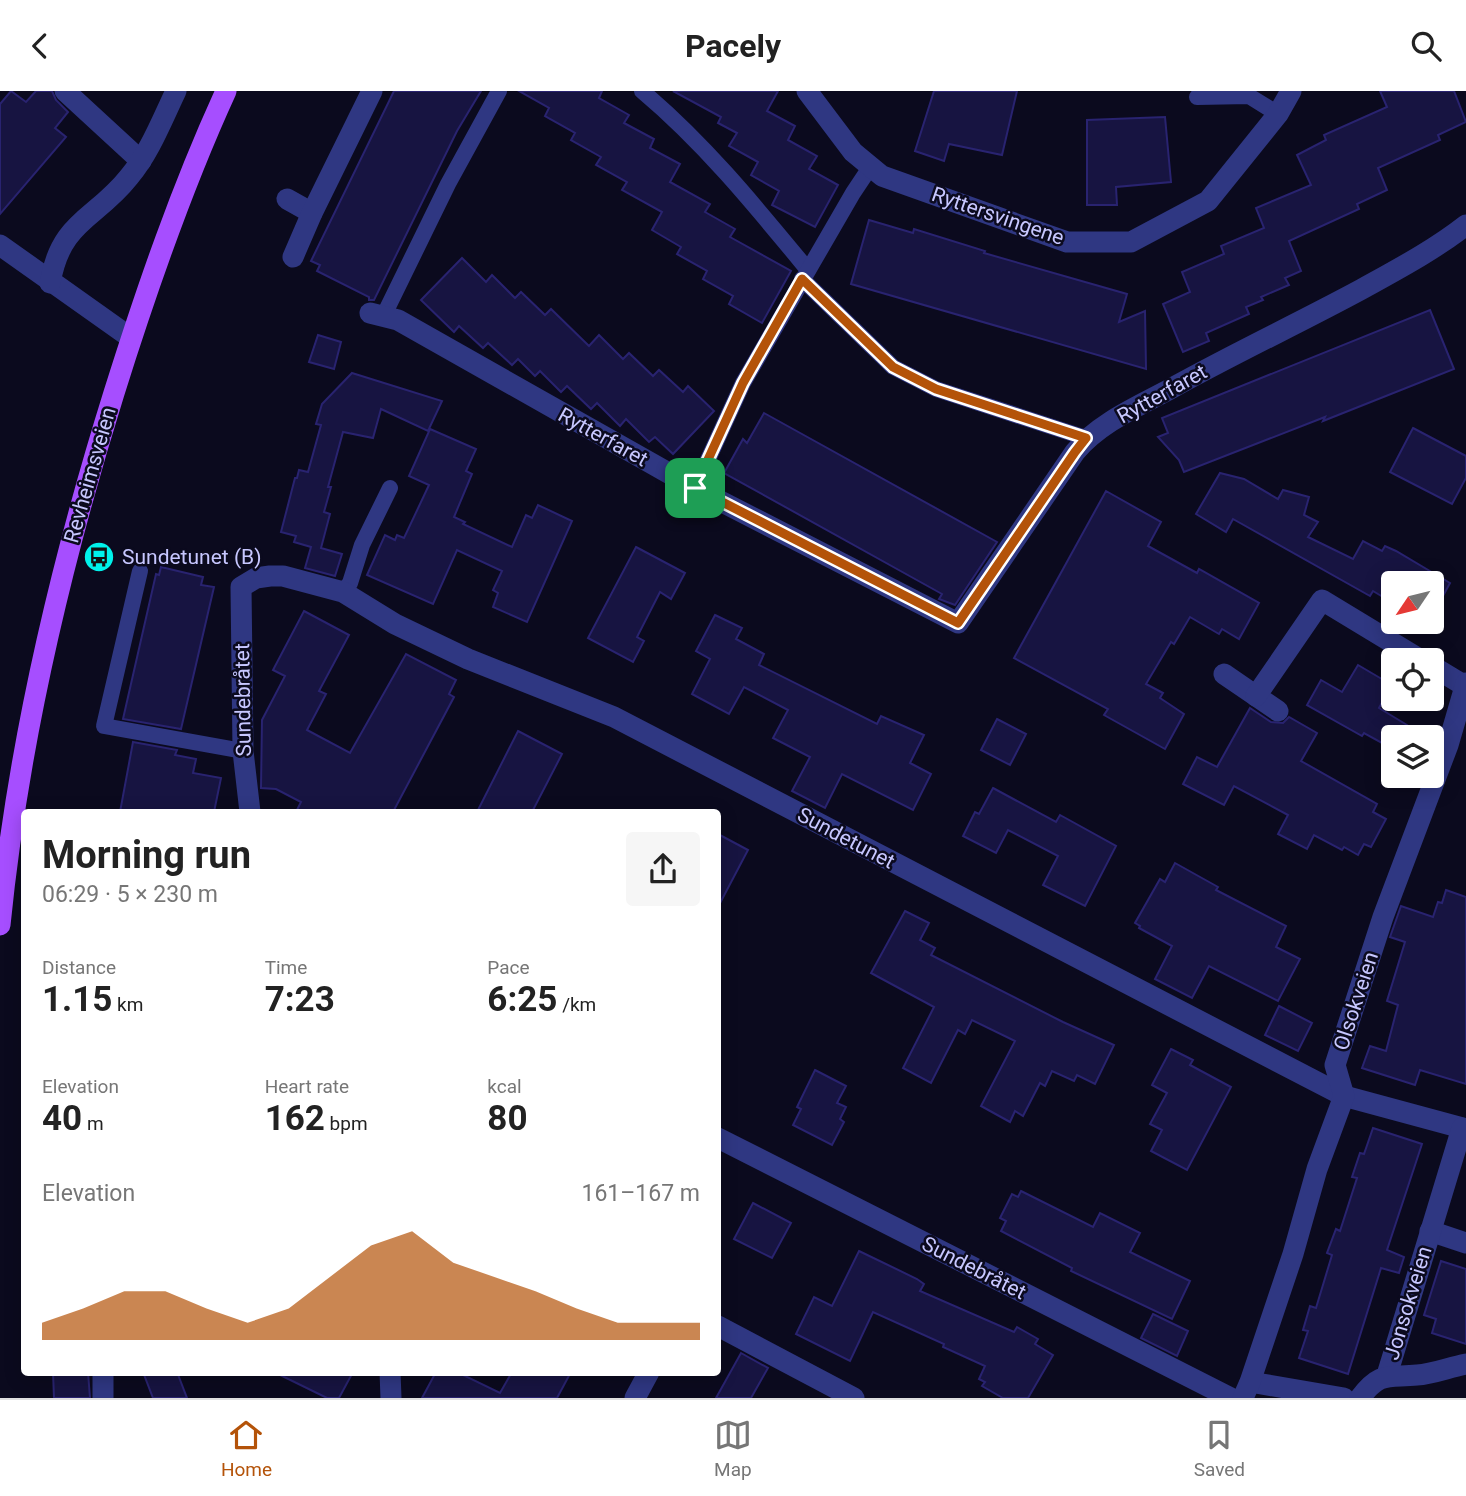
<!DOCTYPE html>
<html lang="en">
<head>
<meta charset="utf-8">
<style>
  :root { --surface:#fff; --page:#f6f6f6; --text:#222; --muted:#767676; --line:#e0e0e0; --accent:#b45309 }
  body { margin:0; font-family:Roboto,sans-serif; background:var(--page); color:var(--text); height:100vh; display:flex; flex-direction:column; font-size:26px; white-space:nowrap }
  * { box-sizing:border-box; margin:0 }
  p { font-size:23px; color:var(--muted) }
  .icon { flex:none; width:38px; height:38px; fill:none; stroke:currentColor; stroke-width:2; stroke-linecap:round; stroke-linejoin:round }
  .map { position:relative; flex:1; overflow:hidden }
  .side { position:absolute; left:21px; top:718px; width:700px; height:567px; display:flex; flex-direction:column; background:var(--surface); border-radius:7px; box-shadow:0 4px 18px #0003 }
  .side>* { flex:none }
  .needle { width:46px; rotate:235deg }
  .fabs { position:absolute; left:1381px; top:480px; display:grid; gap:14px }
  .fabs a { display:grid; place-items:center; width:63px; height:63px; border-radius:7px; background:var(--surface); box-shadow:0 4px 18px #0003; font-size:35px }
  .pin { position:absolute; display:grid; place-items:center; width:60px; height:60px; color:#fff; margin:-30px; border-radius:14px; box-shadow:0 4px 10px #0006 }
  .round { display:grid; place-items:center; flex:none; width:74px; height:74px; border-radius:7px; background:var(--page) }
  .headline { display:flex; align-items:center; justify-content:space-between; height:119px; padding:0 21px }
  h1 { font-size:38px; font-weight:700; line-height:52px }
  .stats { display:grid; grid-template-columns:repeat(3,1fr); gap:10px; height:119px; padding:7px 21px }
  .stats div { display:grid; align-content:center }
  .stats b { font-size:35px; font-weight:700 }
  .stats small { font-size:19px; font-weight:400 }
  .stats p { font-size:19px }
  .chart { height:196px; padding:14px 21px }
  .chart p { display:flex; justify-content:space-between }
  .chart svg { width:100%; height:126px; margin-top:7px; fill:var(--accent); opacity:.7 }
  header { display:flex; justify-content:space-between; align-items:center; height:91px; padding:0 21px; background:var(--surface); font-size:32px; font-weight:700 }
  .tab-bar { display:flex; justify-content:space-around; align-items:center; height:98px; border-top:2px solid var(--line); background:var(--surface); font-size:19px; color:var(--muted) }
  .tab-bar a { display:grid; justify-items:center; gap:4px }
  .tab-bar .selected { color:var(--accent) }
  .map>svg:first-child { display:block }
  .building { fill:#171441; stroke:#292370; stroke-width:2 }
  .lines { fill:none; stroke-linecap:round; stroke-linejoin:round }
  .lane { stroke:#2f3782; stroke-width:16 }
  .street { stroke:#2f3782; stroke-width:21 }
  .primary { stroke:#a64eff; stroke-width:21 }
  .route-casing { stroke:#fff; stroke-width:14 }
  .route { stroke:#b45309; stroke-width:9 }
  .labels { text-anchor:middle; stroke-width:5; stroke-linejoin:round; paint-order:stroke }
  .street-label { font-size:21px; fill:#c7c7ff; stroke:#0b0a1e }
  .poi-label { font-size:21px; fill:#c7c7ff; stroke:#0b0a1e; text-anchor:start }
</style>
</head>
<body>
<header><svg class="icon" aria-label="back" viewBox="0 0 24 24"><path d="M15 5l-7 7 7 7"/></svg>Pacely<svg class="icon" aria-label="search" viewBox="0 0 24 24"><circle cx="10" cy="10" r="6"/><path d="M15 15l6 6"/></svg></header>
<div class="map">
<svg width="1466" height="1307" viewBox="0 0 1466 1307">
  <rect width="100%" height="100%" fill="#0b0a1e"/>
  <g class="building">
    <polygon points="11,0 26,11 36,0 52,0 56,9 68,21 55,37 66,46 0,123 0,13"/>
    <polygon points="394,0 481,0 457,40 374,209 369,209 369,206 317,180 320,174 311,170"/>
    <polygon points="519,0 602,0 599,7 629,24 624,32 654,48 650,57 680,73 670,91 710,113 705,121 735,138 730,146 791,180 762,232 729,213 733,205 703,188 707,180 677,163 681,156 652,139 662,121 622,99 627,91 596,74 601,66 571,49 575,42 545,25 549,17"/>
    <polygon points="673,0 778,0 767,20 795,35 788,49 817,65 809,78 838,94 815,136 772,114 779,100 751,84 758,71 729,55 737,42 718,32 721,26"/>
    <polygon points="934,0 1017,0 1002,64 949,53 944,70 915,60"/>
    <polygon points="1380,0 1454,0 1466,31 1438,44 1440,49 1378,77 1387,99 1357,113 1359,118 1289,150 1301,180 1285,187 1289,194 1261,206 1263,209 1246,216 1249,223 1206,242 1209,250 1183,261 1163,213 1190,201 1182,181 1224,163 1221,155 1264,137 1256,117 1311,94 1297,64 1326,49 1324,44 1387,16"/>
    <polygon points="1165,26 1171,91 1116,96 1117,114 1087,114 1087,29"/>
    <polygon points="869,129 913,142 914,138 985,160 984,162 1127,203 1119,231 1145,220 1146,278 851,193"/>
    <polygon points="462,167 486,191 492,184 515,207 521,201 545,224 551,218 589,255 599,244 623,268 629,262 653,285 659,279 683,301 688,295 714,320 673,363 655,346 649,351 626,328 620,335 597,312 591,318 567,295 561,301 540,280 535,285 518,268 512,274 488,252 483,257 459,235 454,241 421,209"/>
    <polygon points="1430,219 1454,278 1323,330 1325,326 1184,381 1179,369 1158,346 1168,342 1162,327"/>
    <polygon points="318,244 341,251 334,278 309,271"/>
    <polygon points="352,282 442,310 428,340 381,318 373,347 343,341 328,396 331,396 324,421 330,423 321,457 342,463 335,485 305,477 311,456 294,451 296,445 281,441 295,387 297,387 299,379 308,381 321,334 316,333 322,313"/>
    <polygon points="764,322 997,451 955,514 939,508 942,503 724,382 743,348 747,352"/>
    <polygon points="1413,337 1466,365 1466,387 1452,413 1390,381"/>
    <polygon points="430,338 476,358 466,380 472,383 454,426 465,431 463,433 512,456 526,424 532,427 538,414 572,430 527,531 493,516 498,502 493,499 502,480 457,459 433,513 367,484 385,444 395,449 397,444 404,447 429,394 409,385"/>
    <polygon points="1220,382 1244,388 1278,408 1283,399 1309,406 1304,424 1318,431 1308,446 1353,468 1363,450 1382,460 1385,455 1396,460 1450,492 1432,525 1432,492 1393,492 1393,512 1373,500 1370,505 1233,428 1226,441 1196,423"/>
    <polygon points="1106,400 1161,431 1148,455 1197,482 1199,478 1259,512 1239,548 1222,538 1219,543 1190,526 1174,553 1171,551 1146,593 1163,602 1160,607 1184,623 1165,658 1104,624 1108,618 1014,567"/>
    <polygon points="636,456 685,482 671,508 660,501 637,546 644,550 633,571 588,547"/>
    <polygon points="161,476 203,486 201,494 214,496 181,638 123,628 156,483 159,484"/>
    <polygon points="304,520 349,544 319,600 326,603 307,639 350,662 406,563 456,589 449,603 454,606 393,721 296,721 301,711 276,698 261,697 262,629 285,585 273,579"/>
    <polygon points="715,524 742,537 736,548 764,563 759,574 877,633 881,625 924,644 910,672 931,683 913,719 842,683 825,717 792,700 810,666 773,647 788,619 744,596 729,623 692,603 710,568 696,560"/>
    <polygon points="1358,574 1392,594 1379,617 1407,634 1400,646 1393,646 1393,658 1364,642 1362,645 1307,614 1321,589 1342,601"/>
    <polygon points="1250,617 1271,631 1283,632 1289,626 1317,642 1301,670 1377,713 1373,721 1386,728 1371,756 1364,753 1358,764 1344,756 1342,759 1314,744 1307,758 1278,743 1288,724 1234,695 1224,714 1183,693 1197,666 1217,676"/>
    <polygon points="997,628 1026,643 1010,674 981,659"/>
    <polygon points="518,640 562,663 532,721 477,721"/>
    <polygon points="133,651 177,659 175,664 196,668 193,682 221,687 214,721 120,721"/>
    <polygon points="993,697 1056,731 1060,724 1116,755 1085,815 1043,794 1058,765 1008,739 996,762 963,745 975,721 979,723"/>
    <polygon points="718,743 748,759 718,816"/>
    <polygon points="1175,772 1218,796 1216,799 1286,835 1276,856 1300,868 1278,910 1209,875 1192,907 1155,888 1172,855 1139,837 1140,835 1135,832 1160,788 1165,791"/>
    <polygon points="1446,799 1466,806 1466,993 1420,979 1415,994 1362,977 1370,955 1386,960 1398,914 1387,910 1405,851 1390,846 1401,815 1433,826 1438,811 1442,812"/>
    <polygon points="905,820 929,832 920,849 935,857 931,864 1063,931 1114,954 1095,993 1077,984 1074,990 1052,980 1045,995 1040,992 1023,1025 1015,1020 1010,1031 981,1015 1015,950 972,929 965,943 958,939 931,992 903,977 934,916 871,882"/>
    <polygon points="1279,915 1312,932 1298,960 1265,944"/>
    <polygon points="1171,958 1193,969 1190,974 1231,996 1187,1079 1151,1060 1162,1039 1150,1033 1167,1002 1152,994"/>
    <polygon points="815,979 846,995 837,1012 846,1016 840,1028 844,1031 832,1054 793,1034 801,1018 797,1016"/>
    <polygon points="1373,1037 1422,1053 1387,1159 1404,1166 1399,1182 1381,1177 1348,1283 1299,1267 1308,1240 1303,1239 1310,1215 1316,1217 1332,1164 1327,1162 1336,1138 1340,1140 1357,1087 1352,1086 1360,1062 1364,1063"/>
    <polygon points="1021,1100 1093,1136 1100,1122 1140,1142 1130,1161 1190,1190 1172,1228 1071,1180 1072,1177 1001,1140 1006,1130 1000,1127 1012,1103 1018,1106"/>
    <polygon points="753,1112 791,1132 772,1167 734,1148"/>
    <polygon points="859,1160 917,1188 924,1193 920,1200 1014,1241 1017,1236 1038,1248 1035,1253 1053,1264 1028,1307 1003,1307 982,1295 985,1291 979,1288 985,1275 943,1256 944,1253 873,1221 850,1270 796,1243 814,1206 832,1215"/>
    <polygon points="1441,1170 1466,1178 1466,1253 1432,1242 1436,1228 1424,1224"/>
    <polygon points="1153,1223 1188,1240 1177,1265 1141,1247"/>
    <polygon points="741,1262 768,1277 751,1307 716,1307"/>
    <polygon points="53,1281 88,1281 90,1307 54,1307"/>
    <polygon points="143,1281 177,1281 187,1307 153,1307"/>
    <polygon points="274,1281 353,1281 339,1307 327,1307"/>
    <polygon points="436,1281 457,1281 500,1302 512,1281 571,1281 557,1307 422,1307"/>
  </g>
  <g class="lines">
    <g class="lane">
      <path d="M 642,0 C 705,53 756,116 808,179"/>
      <polyline points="1197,6 1249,5 1278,23"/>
      <polyline points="802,188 893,276 936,298 1086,347"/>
      <polyline points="383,226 448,93 499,0"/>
      <polyline points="695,397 743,292 853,102 871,75"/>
      <polyline points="140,480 104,635 243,660"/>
      <polyline points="343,501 350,492 362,454 390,397"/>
    </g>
    <g class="street">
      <polyline points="65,0 141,70"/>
      <polyline points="807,0 853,61 882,85 1067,151 1131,151 1208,110 1278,23 1291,0"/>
      <polyline points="287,108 312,122"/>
      <polyline points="0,154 131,247"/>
      <polyline points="293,166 312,122 372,0"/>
      <path d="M 50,192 C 61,129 95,129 129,86 C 150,61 162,29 176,0"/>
      <path d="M 370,222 L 398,229 L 695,397 L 958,532 L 1075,361 C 1100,331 1139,315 1172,297 C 1235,262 1299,232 1362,198 C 1398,178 1434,159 1466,134"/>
      <polyline points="1432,575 1465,595"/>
      <polyline points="1224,583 1278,620"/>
      <polyline points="1256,605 1322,509 1421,569"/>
      <polyline points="250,721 243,660 241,496 256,487 270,485 283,485 343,501 395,533 468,568 614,626 1344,1005 1466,1038"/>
      <polyline points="718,1047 1231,1307"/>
      <polyline points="1430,1140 1466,1152"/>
      <polyline points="718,1235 854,1307"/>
      <polyline points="390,1281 391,1307"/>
      <polyline points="1387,1284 1462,1037"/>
      <polyline points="1250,1291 1344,1307"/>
      <polyline points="103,1307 103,1281"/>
      <polyline points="635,1307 649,1281"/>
      <polyline points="1243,1307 1250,1291 1293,1163 1317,1078 1344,1005 1335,974 1383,826 1448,654 1466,592"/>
      <path d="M 1360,1307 C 1380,1280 1388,1287 1417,1284 C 1433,1283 1450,1276 1466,1273"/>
    </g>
    <path class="primary" d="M 0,834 C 18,653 60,475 114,302 C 146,200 181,98 226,0"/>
  </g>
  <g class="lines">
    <g class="route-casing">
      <polygon id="route" points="802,188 893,276 936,298 1086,347 1075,361 958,532 695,397 743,292"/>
    </g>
    <use href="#route" class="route"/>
  </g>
  <defs>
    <g id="bus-disc" transform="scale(1.575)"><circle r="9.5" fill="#00f2eb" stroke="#0b0a1e"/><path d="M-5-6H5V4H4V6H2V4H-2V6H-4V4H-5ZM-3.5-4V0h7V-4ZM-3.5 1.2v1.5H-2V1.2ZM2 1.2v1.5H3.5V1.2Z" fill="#111"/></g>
  </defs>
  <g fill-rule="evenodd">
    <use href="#bus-disc" x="99" y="466"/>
  </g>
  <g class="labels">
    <g class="street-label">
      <text transform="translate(998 125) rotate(19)" y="7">Ryttersvingene</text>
      <text transform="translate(1162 303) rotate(-29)" y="7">Rytterfaret</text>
      <text transform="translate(603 346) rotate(29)" y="7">Rytterfaret</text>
      <text transform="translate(90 384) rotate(-74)" y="7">Revheimsveien</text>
      <text transform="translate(243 609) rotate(-91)" y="7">Sundebråtet</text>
      <text transform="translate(846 747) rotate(28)" y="7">Sundetunet</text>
      <text transform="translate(1356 910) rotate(-72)" y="7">Olsokveien</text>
      <text transform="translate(974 1177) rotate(27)" y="7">Sundebråtet</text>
      <text transform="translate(1408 1212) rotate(-73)" y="7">Jonsokveien</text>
    </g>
    <g class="poi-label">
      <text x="122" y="473">Sundetunet (B)</text>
    </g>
  </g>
</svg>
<div class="fabs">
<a><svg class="needle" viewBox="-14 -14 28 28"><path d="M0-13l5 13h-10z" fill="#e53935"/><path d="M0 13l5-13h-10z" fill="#767676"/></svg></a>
<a><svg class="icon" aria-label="locate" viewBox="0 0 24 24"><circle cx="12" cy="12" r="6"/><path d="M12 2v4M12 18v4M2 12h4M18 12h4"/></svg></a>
<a><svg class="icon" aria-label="layers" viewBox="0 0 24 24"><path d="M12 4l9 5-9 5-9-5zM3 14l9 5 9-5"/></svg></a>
</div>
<div class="pin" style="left:695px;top:397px;background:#1e9e55"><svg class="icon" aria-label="arrive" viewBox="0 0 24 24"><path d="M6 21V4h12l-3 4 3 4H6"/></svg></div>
<section class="side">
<div class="headline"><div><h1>Morning run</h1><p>06:29 · 5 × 230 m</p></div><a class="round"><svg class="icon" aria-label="share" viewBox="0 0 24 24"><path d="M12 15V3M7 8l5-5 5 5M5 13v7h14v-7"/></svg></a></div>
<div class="stats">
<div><p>Distance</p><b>1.15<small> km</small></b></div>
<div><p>Time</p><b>7:23</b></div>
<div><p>Pace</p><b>6:25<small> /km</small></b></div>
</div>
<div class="stats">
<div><p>Elevation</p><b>40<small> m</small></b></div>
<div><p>Heart rate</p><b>162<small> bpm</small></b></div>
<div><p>kcal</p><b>80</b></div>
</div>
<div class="chart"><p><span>Elevation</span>161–167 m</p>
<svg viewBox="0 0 160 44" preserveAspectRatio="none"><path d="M0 44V38L10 33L20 27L30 27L40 33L50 38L60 33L70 22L80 11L90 6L100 17L110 22L120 27L130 33L140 38L150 38L160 38V44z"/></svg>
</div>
</section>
</div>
<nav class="tab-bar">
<a class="selected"><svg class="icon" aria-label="home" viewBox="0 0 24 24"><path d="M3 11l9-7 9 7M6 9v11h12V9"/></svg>Home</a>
<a><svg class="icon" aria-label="map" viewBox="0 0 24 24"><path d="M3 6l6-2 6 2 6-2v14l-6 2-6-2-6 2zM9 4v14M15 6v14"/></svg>Map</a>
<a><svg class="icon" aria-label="saved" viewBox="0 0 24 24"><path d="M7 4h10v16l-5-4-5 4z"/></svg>Saved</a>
</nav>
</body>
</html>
